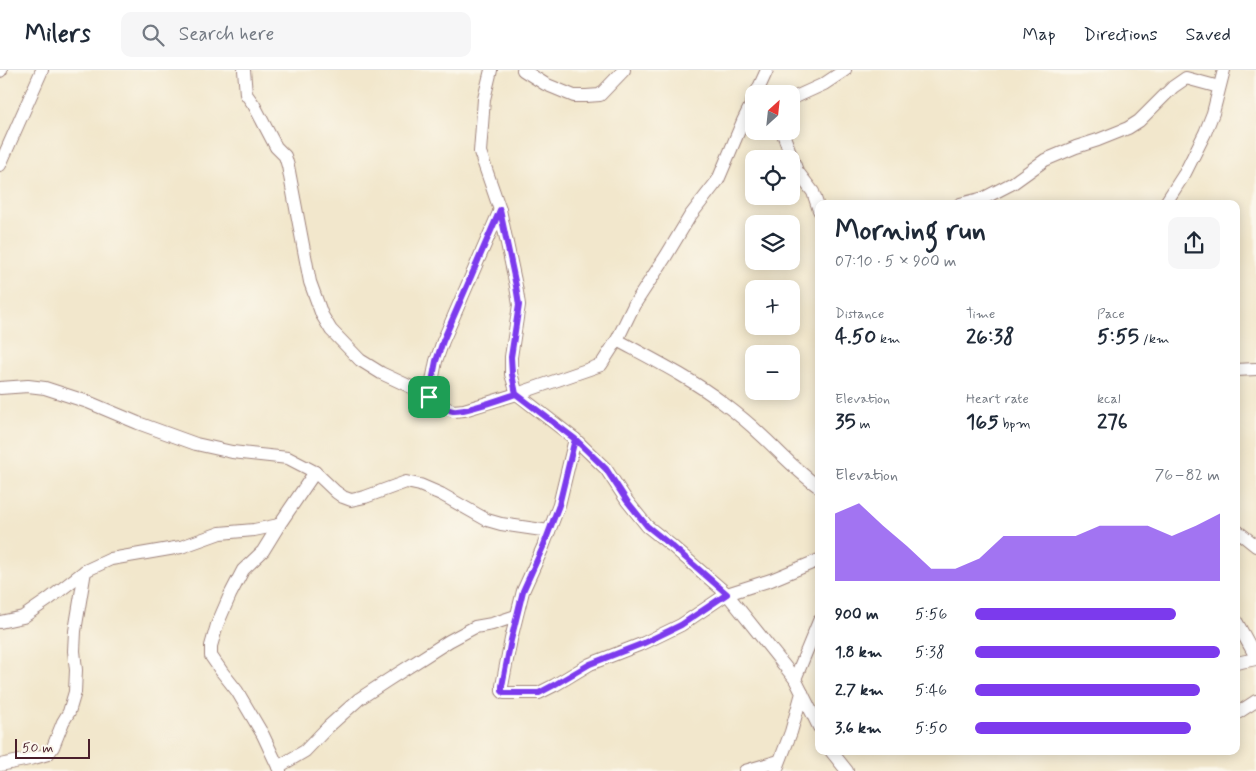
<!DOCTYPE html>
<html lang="en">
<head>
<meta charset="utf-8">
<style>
  :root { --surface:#fff; --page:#f6f6f7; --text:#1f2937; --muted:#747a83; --line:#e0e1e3; --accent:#7c3aed }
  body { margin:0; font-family:Mynerve,sans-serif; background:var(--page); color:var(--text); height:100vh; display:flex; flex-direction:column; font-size:19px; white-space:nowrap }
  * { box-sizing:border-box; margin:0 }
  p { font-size:16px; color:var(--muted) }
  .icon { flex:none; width:28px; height:28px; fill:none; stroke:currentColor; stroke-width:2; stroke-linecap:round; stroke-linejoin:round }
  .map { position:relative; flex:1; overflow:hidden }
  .side { position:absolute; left:815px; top:130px; width:425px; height:555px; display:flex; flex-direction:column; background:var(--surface); border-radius:10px; box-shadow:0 2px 12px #0003 }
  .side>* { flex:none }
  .needle { width:32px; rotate:27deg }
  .tools { position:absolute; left:745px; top:15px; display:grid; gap:10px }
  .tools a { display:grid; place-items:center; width:55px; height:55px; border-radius:10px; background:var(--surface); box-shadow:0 2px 12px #0003; font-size:25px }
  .scale { position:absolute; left:15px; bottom:12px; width:75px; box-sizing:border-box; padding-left:5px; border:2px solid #4a1f2b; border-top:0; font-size:14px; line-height:18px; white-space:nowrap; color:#4a1f2b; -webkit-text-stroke:4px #fbf7ec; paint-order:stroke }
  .pin { position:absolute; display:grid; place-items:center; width:42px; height:42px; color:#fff; margin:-21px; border-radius:10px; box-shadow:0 2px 8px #0006 }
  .round { display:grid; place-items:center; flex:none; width:52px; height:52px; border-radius:10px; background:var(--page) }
  .headline { display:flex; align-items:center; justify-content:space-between; height:85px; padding:0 20px }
  h1 { font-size:28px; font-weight:800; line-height:38px }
  .stats { display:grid; grid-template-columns:repeat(3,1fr); gap:8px; height:85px; padding:5px 20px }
  .stats div { display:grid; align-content:center }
  .stats b { font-size:21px; font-weight:800 }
  .stats small { font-size:14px; font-weight:400 }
  .stats p { font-size:14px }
  .chart { height:140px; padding:10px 20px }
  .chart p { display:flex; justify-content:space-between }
  .chart svg { width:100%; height:90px; margin-top:5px; fill:var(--accent); opacity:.7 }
  ul { padding:0 20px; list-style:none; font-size:16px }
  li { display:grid; grid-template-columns:80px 60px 1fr; align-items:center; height:38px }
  li i { height:12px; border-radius:6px; background:var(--accent) }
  header { display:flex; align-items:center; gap:30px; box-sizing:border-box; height:70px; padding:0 25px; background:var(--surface); border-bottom:1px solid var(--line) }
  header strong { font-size:24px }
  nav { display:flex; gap:28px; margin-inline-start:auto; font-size:18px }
  .search { width:350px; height:45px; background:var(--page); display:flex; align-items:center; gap:12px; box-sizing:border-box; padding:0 18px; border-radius:10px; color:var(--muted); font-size:19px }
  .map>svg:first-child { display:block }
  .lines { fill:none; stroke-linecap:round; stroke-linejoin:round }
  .minor-casing { stroke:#9e837c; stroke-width:14 }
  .minor { stroke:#fff; stroke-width:12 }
  .route-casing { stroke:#fff; stroke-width:10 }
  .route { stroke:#7c3aed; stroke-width:6 }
</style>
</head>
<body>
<header>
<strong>Milers</strong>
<div class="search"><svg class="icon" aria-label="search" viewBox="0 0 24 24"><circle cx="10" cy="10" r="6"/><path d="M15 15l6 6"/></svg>Search here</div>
<nav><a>Map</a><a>Directions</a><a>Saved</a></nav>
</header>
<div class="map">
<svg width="1256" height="701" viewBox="0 0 1256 701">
  <rect width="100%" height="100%" fill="#fbf7ec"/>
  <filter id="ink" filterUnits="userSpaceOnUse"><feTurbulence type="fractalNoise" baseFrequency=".02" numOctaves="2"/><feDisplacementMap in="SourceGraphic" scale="10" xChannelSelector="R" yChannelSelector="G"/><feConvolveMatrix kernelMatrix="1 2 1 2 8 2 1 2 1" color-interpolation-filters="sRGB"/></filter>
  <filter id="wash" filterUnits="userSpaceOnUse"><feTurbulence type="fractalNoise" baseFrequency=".0096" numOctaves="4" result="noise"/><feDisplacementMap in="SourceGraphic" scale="20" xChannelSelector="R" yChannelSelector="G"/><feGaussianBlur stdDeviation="1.12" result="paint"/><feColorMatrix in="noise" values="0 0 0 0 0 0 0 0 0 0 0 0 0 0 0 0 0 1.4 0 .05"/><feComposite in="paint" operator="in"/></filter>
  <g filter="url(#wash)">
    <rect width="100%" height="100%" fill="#f2e7cc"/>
  </g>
  <g filter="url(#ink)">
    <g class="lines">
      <g class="minor-casing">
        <g id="minor">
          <polyline points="244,0 246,24 254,35 276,77 285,86 288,96 310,212 322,245 331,260 360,290 381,303 411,317 429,327 442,336 453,341 464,340 517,324 601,295 617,270 634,235 666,186 690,146 718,110 743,51 754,29"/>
          <polyline points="491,0 484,29 480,82 500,140 516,216 519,235 511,287 511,304 517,324 575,369 606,399 627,431 647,456 672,476 727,524 795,609 802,623 791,662 776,701"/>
          <polyline points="523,0 545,14 574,26 586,26 600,25 624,0"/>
          <polyline points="0,1 1,0"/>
          <polyline points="756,24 767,0"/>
          <polyline points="791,29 824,14 845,0"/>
          <polyline points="782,61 797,101 813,122 819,140"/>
          <polyline points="0,95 42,0"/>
          <polyline points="960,134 984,128 1013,113 1045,90 1076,77 1098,70 1128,58 1139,51 1173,17 1186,8 1219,17"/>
          <polyline points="1165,134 1185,103 1205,63 1213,43 1224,0"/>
          <path d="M 617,270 C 652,289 692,309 723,333 C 735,342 748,352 759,363 C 779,381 796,401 819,417"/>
          <polyline points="1236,300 1256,299"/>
          <polyline points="0,318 28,316 45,318 88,332 138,353 196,374 232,382 288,388 315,402 336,422 343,427 351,430 365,427 406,412 420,415 441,424 487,450 501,454 549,461"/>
          <polyline points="429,327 436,291 443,271 500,140"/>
          <polyline points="575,369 559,435 543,477 523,521 511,569 502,616 502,621 504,623 539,623 555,615 590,594 644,573 681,555 727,524 771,510 819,490"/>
          <polyline points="1236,460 1256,476"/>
          <polyline points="1236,551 1256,587"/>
          <polyline points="0,552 23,547 49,529 85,501 111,489 181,477 220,463 254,460 279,455"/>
          <polyline points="1236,593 1256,589"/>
          <polyline points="795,609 819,551"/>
          <polyline points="802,623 819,657"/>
          <polyline points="1236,644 1256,631"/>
          <polyline points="831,681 847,701"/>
          <polyline points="0,695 34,688 48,684 53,677 63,652 69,642 75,622 76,600 74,581 75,561 85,501"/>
          <polyline points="278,697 305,681 328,657 359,629 388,610 449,571 475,557 492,554 516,546"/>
          <polyline points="280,701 263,665 237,621 222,602 211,586 211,576 217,555 230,525 243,500 263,481 279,455 315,402"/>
          <polyline points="745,701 779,691"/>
        </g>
      </g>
      <use href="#minor" class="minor"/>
    </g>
  </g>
  <g class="lines" filter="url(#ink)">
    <g class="route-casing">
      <path id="route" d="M 429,327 C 436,332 444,339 453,341 C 463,343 504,328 516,324 L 575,369 L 559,435 L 543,477 L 523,521 L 511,570 L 502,616 L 502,621 L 504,623 L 539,623 L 554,615 L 590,594 L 644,573 L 681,555 L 727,524 L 672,476 L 647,456 L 627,431 L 606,399 L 575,369 L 516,324 L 512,304 L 511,287 L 519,235 L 516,216 L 500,140 L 443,271 L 436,291 L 429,327"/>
    </g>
    <use href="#route" class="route"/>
  </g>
</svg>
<div class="tools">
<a><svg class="needle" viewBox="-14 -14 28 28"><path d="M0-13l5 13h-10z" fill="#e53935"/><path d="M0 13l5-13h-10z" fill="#747a83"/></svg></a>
<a><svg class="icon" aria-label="locate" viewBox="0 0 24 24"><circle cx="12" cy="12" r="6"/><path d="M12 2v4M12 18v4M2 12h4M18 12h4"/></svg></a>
<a><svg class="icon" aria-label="layers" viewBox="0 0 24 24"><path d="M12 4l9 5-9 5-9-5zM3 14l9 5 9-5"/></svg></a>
<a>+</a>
<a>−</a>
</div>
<div class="scale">50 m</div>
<div class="pin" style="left:429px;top:327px;background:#1e9e55"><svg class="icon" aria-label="arrive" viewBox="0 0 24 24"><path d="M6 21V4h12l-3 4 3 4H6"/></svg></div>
<section class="side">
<div class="headline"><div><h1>Morning run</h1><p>07:10 · 5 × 900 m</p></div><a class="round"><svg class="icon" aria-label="share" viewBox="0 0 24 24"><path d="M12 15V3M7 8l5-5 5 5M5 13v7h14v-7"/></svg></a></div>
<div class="stats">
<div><p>Distance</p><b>4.50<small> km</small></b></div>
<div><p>Time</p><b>26:38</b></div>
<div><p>Pace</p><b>5:55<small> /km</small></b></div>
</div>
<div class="stats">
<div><p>Elevation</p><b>35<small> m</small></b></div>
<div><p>Heart rate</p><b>165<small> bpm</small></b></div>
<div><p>kcal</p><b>276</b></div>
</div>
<div class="chart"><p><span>Elevation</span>76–82 m</p>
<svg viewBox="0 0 160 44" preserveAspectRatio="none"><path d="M0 44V11L10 6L20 17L30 27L40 38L50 38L60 33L70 22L80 22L90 22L100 22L110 17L120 17L130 17L140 22L150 17L160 11V44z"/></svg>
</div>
<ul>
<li><b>900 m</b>5:56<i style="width:82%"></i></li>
<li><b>1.8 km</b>5:38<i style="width:100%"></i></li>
<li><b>2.7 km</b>5:46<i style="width:92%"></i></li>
<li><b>3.6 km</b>5:50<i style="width:88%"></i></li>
</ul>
</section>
</div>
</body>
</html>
